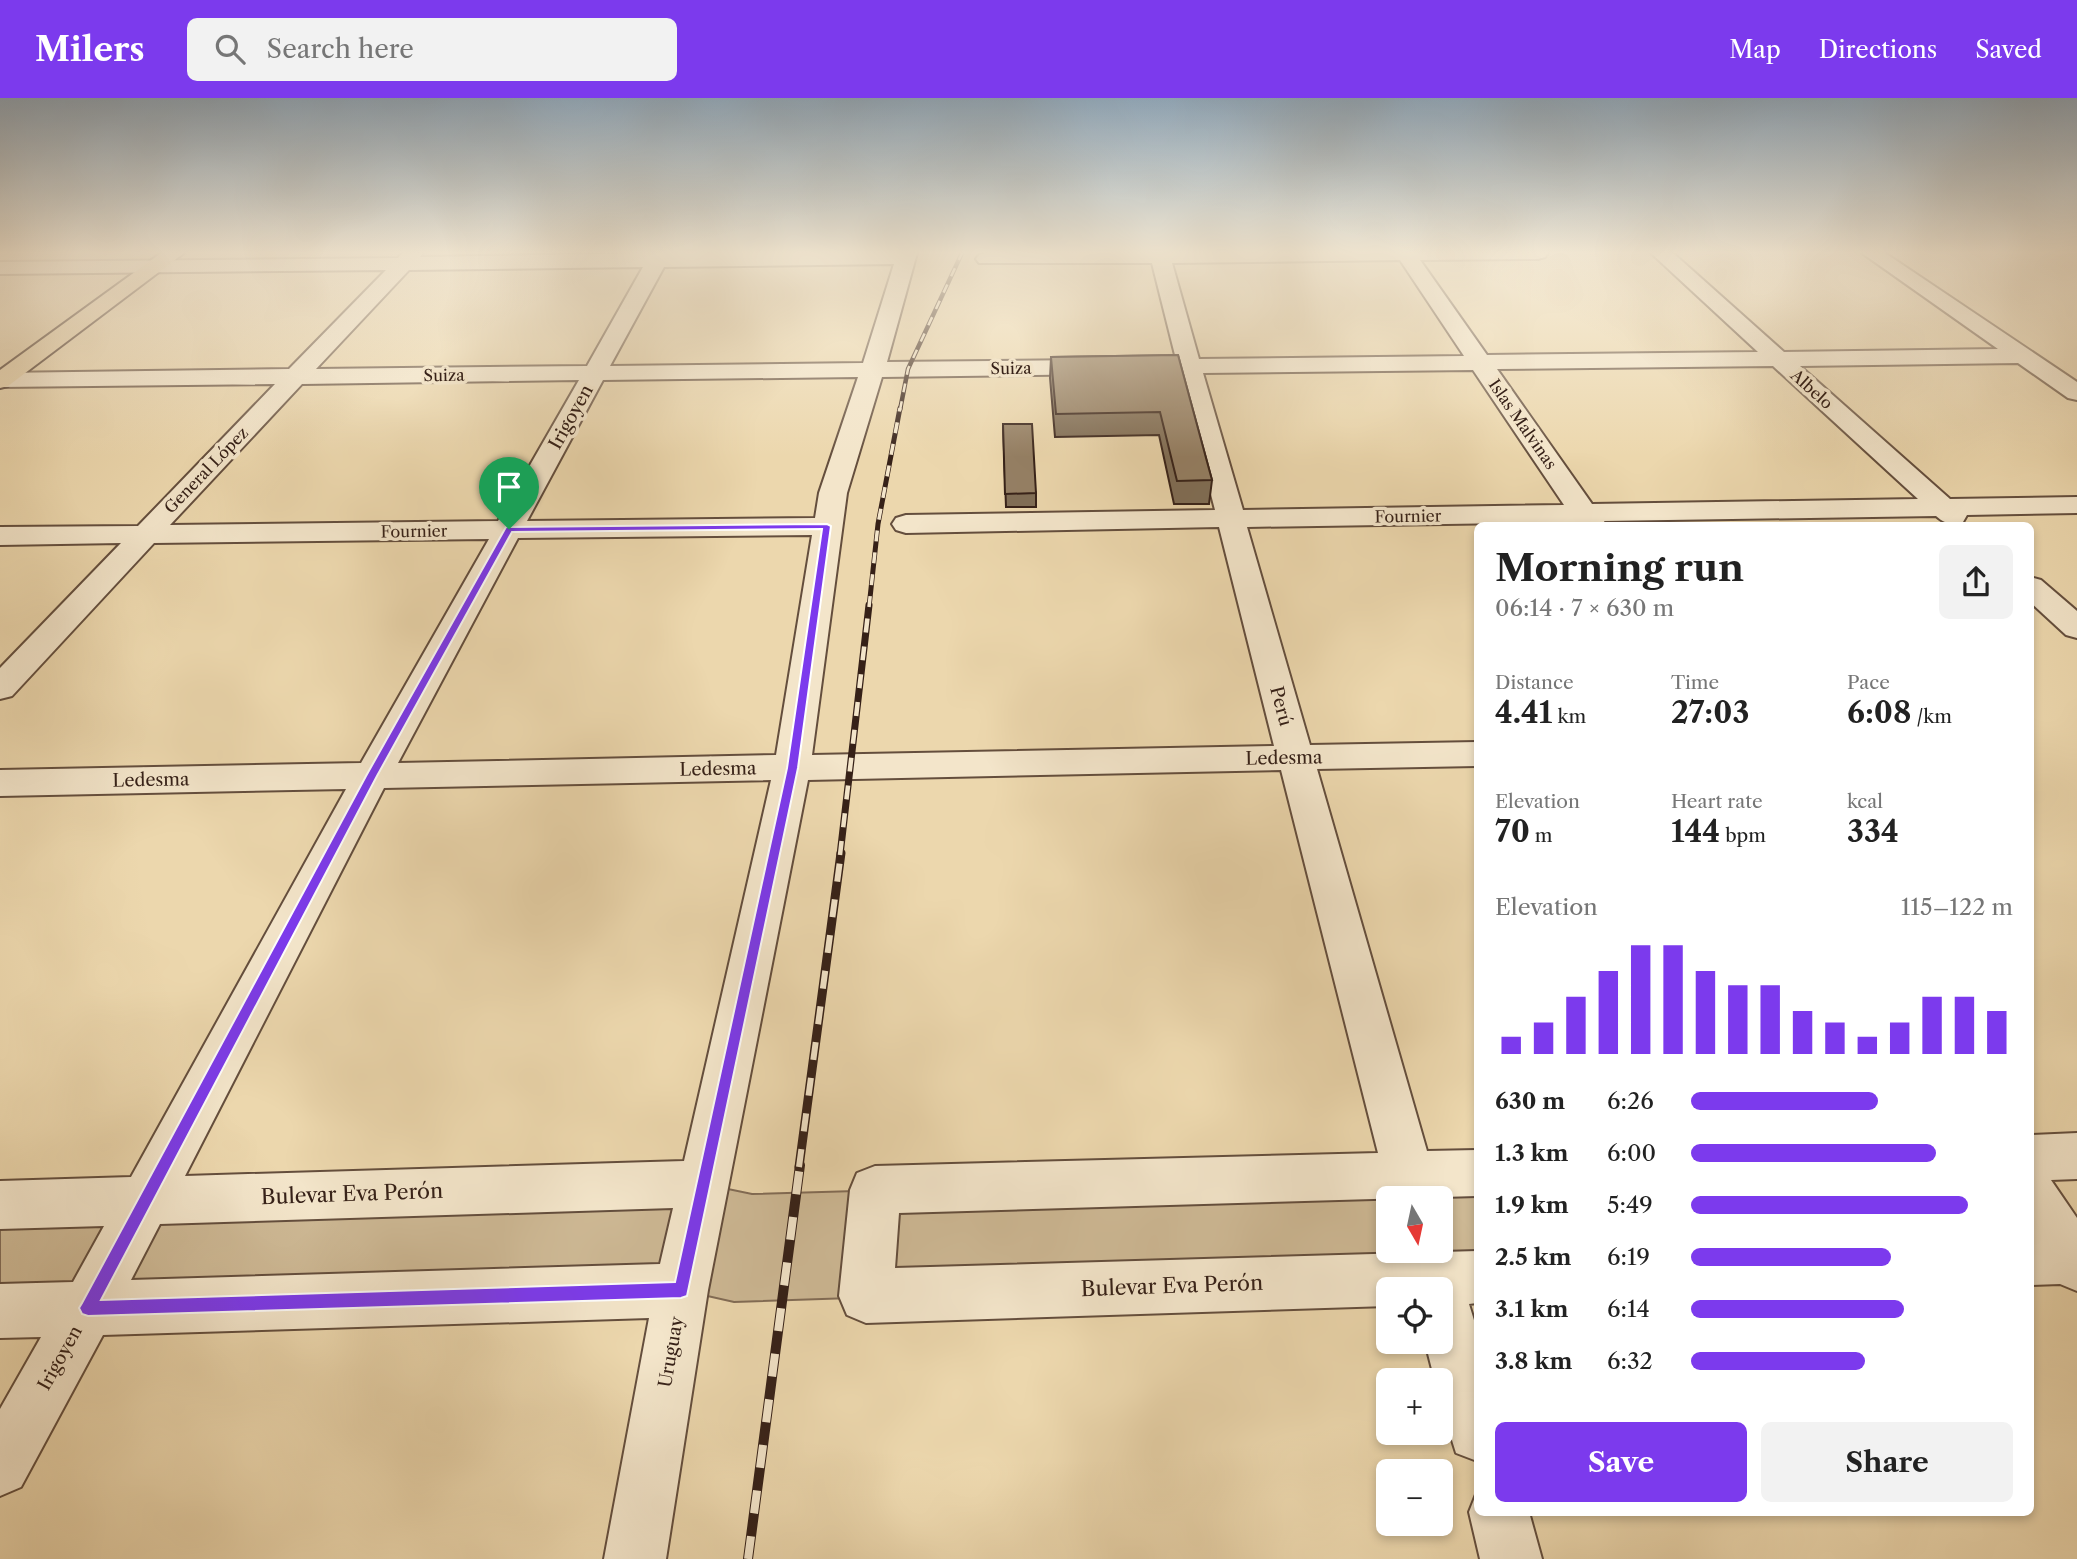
<!DOCTYPE html>
<html lang="en">
<head>
<meta charset="utf-8">
<style>
  :root { --surface:#fff; --page:#f2f2f2; --text:#222; --muted:#767676; --accent:#7c3aed }
  body { margin:0; font-family:"Libre Caslon Text",serif; background:var(--page); color:var(--text); height:100vh; display:flex; flex-direction:column; font-size:26px; white-space:nowrap }
  * { box-sizing:border-box; margin:0 }
  p { font-size:23px; color:var(--muted) }
  .icon { flex:none; width:38px; height:38px; fill:none; stroke:currentColor; stroke-width:2; stroke-linecap:round; stroke-linejoin:round }
  .map { position:relative; flex:1; overflow:hidden }
  .side { position:absolute; left:1474px; top:424px; width:560px; height:994px; display:flex; flex-direction:column; background:var(--surface); border-radius:10px; box-shadow:0 4px 10px #0003 }
  .side>* { flex:none }
  .needle { width:46px; rotate:171deg }
  .controls { position:absolute; left:1376px; top:1088px; display:grid; gap:14px }
  .controls a { display:grid; place-items:center; width:77px; height:77px; border-radius:10px; background:var(--surface); box-shadow:0 4px 10px #0003; font-size:35px }
  .pin { position:absolute; display:grid; place-items:center; width:60px; height:60px; color:#fff; margin:-72px -30px; border-radius:50% 50% 50% 0; rotate:-45deg; box-shadow:0 0 7px #0007 }
  .pin .icon { rotate:45deg }
  .round { display:grid; place-items:center; flex:none; width:74px; height:74px; border-radius:10px; background:var(--page) }
  .headline { display:flex; align-items:center; justify-content:space-between; height:119px; padding:0 21px }
  h1 { font-size:38px; font-weight:700; line-height:52px }
  .metrics { display:grid; grid-template-columns:repeat(3,1fr); gap:10px; height:119px; padding:7px 21px }
  .metrics div { display:grid; align-content:center }
  .metrics b { font-size:30px; font-weight:700 }
  .metrics small { font-size:19px; font-weight:400 }
  .metrics p { font-size:19px }
  .chart { height:196px; padding:14px 21px }
  .chart p { display:flex; justify-content:space-between }
  .chart svg { width:100%; height:126px; margin-top:7px; stroke:var(--accent); stroke-width:6 }
  .cta { display:flex; gap:14px; margin-top:auto; padding:14px 21px }
  .cta a { flex:1; height:80px; border-radius:10px; background:var(--accent); color:#fff; font-size:28px; font-weight:700; line-height:80px; text-align:center }
  .cta a+a { background:var(--page); color:var(--text) }
  ul { padding:0 21px; list-style:none; font-size:23px }
  li { display:grid; grid-template-columns:112px 84px 1fr; align-items:center; height:52px }
  li i { height:18px; border-radius:9px; background:var(--accent) }
  header { display:flex; align-items:center; gap:42px; box-sizing:border-box; height:98px; padding:0 35px; background:var(--accent); color:#fff }
  header strong { font-size:33px }
  nav { display:flex; gap:38px; margin-inline-start:auto; font-size:24px }
  .search { width:490px; height:63px; background:var(--page); display:flex; align-items:center; gap:18px; box-sizing:border-box; padding:0 24px; border-radius:10px; color:var(--muted); font-size:26px }
  .map>svg:first-child { display:block }
  .green { fill:#cdb894; stroke:#826c56; stroke-width:2; fill-rule:evenodd }
  .lines { fill:none; stroke-linecap:round; stroke-linejoin:round }
  .minor-casing { stroke:#644e3d; stroke-width:4 }
  .major-casing { stroke:#362118; stroke-width:4 }
  .minor { fill:#f3e5ca; fill-rule:evenodd }
  .major { fill:#ecd7ad; fill-rule:evenodd }
  .rail-far4-casing { stroke:#362118; stroke-width:4.5 }
  .rail-far3-casing { stroke:#362118; stroke-width:5 }
  .rail-far2-casing { stroke:#362118; stroke-width:7 }
  .rail-far1-casing { stroke:#362118; stroke-width:9 }
  .rail-casing { stroke:#362118; stroke-width:10 }
  .rail-far4 { stroke:#f3e5ca; stroke-width:2.5; stroke-dasharray:9; stroke-linecap:butt }
  .rail-far3 { stroke:#f3e5ca; stroke-width:3.5; stroke-dasharray:11; stroke-linecap:butt }
  .rail-far2 { stroke:#f3e5ca; stroke-width:4.5; stroke-dasharray:14; stroke-linecap:butt }
  .rail-far1 { stroke:#f3e5ca; stroke-width:6; stroke-dasharray:18; stroke-linecap:butt }
  .rail { stroke:#f3e5ca; stroke-width:8; stroke-dasharray:23; stroke-linecap:butt }
  .wall { fill:#806e57; stroke:#362118; stroke-width:2 }
  .building { fill:#958065; stroke:#362118; stroke-width:2 }
  .route { fill:#7c3aed; stroke:#fff; stroke-width:2; fill-rule:evenodd }
  .labels { text-anchor:middle; stroke-width:7; stroke-linejoin:round; paint-order:stroke }
  .far-street-label { font-size:16px; fill:#362118; stroke:#f3e5ca }
  .street-label { font-size:18px; fill:#362118; stroke:#f3e5ca }
  .near-street-label { font-size:21px; fill:#362118; stroke:#f3e5ca }
</style>
</head>
<body>
<header>
<strong>Milers</strong>
<div class="search"><svg class="icon" aria-label="search" viewBox="0 0 24 24"><circle cx="10" cy="10" r="6"/><path d="M15 15l6 6"/></svg>Search here</div>
<nav><a>Map</a><a>Directions</a><a>Saved</a></nav>
</header>
<div class="map">
<svg width="2077" height="1461" viewBox="0 0 2077 1461">
  <rect width="100%" height="100%" fill="#ecd7ad"/>
  <filter id="stains"><feTurbulence type="fractalNoise" baseFrequency=".00286" numOctaves="4"/><feColorMatrix values="0 0 0 0 .2 0 0 0 0 .09 0 0 0 0 .02 0 0 0 .5 -.17"/></filter>
  <radialGradient id="worn" r=".72"><stop offset=".6" stop-color="#630" stop-opacity="0"/><stop offset="1" stop-color="#630" stop-opacity=".3"/></radialGradient>
  <path class="green" d="M 1477,1075 L 1477,1179 L 734,1204 L 681,1192 L 0,1213 L 0,1107 L 704,1086 L 752,1096 ZM 1388,1101 L 1440,1101 L 1440,1153 L 1388,1153 Z"/>
  <g class="lines">
    <g class="minor-casing">
      <g id="minor">
        <path d="M 402,155 L 423,155 L 420,159 L 651,155 L 917,155 L 887,264 L 1176,261 L 1152,165 L 979,165 L 976,161 L 979,157 L 986,155 L 1548,155 L 1545,159 L 1538,161 L 1420,162 L 1487,257 L 1758,254 L 1651,155 L 1673,155 L 1784,254 L 1998,251 L 1862,155 L 1885,155 L 2077,284 L 2077,302 L 2068,300 L 2018,265 L 1800,268 L 1950,401 L 2077,399 L 2077,415 L 1967,417 L 1963,424 C 1951,427 1945,426 1936,418 L 1604,423 L 1606,427 L 1578,427 L 1575,424 L 1247,429 L 1310,647 L 1477,644 L 1477,668 L 1317,671 L 1427,1053 L 1477,1052 L 1477,1098 L 899,1115 L 895,1170 L 1477,1153 L 1477,1205 L 1469,1206 L 1477,1232 L 1477,1363 L 1456,1355 L 1440,1304 L 1440,1283 L 1435,1283 L 1425,1244 L 1440,1244 L 1440,1192 L 1388,1192 L 1388,1208 L 866,1225 L 847,1217 L 839,1198 L 850,1092 L 857,1075 L 875,1068 L 1378,1055 L 1281,672 L 808,682 L 708,1192 L 666,1461 L 604,1461 L 649,1220 L 103,1237 L 21,1389 L 0,1398 L 0,1311 L 41,1239 L 0,1240 L 0,1186 L 73,1184 L 104,1128 L 0,1131 L 0,1083 L 131,1079 L 346,691 L 0,698 L 0,672 L 361,665 L 489,441 L 154,445 L 12,598 L 0,601 L 0,570 L 121,445 L 0,447 L 0,429 L 138,428 L 275,286 L 0,289 L 0,275 L 289,271 L 386,172 L 0,176 L 0,164 L 398,160 ZM 1400,162 L 1464,258 L 1199,261 L 1172,165 ZM 894,166 L 863,265 L 610,268 L 664,169 ZM 643,169 L 587,268 L 316,271 L 409,172 ZM 1773,268 L 1918,401 L 1592,406 L 1497,271 ZM 1473,272 L 1564,407 L 1243,412 L 1203,275 ZM 1180,275 L 1215,412 L 906,417 L 896,420 L 892,426 L 896,432 L 906,435 L 1219,429 L 1274,648 L 812,657 L 847,395 L 882,279 ZM 858,279 L 819,395 L 815,420 L 527,423 L 603,282 ZM 579,282 L 498,423 L 170,427 L 302,286 ZM 812,437 L 776,657 L 398,665 L 518,440 ZM 771,682 L 684,1063 L 185,1078 L 384,690 ZM 673,1110 L 660,1166 L 131,1182 L 160,1126 Z"/>
        <polygon points="2030,479 2041,482 2077,513 2077,540 2066,537 2030,504"/>
        <polygon points="2077,1035 2077,1081 2051,1082 2077,1120 2077,1193 2060,1186 2030,1187 2030,1037"/>
        <polygon points="1477,1394 1477,1414 1529,1414 1542,1461 1480,1461 1469,1414"/>
      </g>
    </g>
    <g class="major-casing">
      <polygon id="major" points="161,155 184,155 8,288 0,290 0,272"/>
    </g>
    <use href="#minor" class="minor"/>
    <use href="#major" class="major"/>
    <g class="rail-far4-casing">
      <polyline id="rail-far4" points="900,312 908,271 962,155"/>
    </g>
    <g class="rail-far3-casing">
      <polyline id="rail-far3" points="869,509 878,426 900,310"/>
    </g>
    <g class="rail-far2-casing">
      <polyline id="rail-far2" points="840,757 869,507"/>
    </g>
    <g class="rail-far1-casing">
      <polyline id="rail-far1" points="799,1069 841,755"/>
    </g>
    <g class="rail-casing">
      <polyline id="rail" points="748,1461 800,1067"/>
    </g>
    <use href="#rail-far4" class="rail-far4"/>
    <use href="#rail-far3" class="rail-far3"/>
    <use href="#rail-far2" class="rail-far2"/>
    <use href="#rail-far1" class="rail-far1"/>
    <use href="#rail" class="rail"/>
  </g>
  <g class="wall">
    <polygon points="1178,257 1212,382 1209,406 1174,406 1159,337 1055,339 1050,280 1051,259"/>
    <polygon points="1003,326 1036,395 1036,409 1006,409"/>
  </g>
  <g class="building">
    <polygon points="1178,257 1212,382 1177,383 1160,314 1056,316 1051,259"/>
    <polygon points="1003,326 1032,326 1036,395 1005,396"/>
  </g>
  <linearGradient id="sky" x2="0" y2="1"><stop stop-color="#91a9bc"/><stop offset="0.43" stop-color="#f6edda"/><stop offset="1" stop-color="#f6edda" stop-opacity="0"/></linearGradient>
  <rect width="2077" height="359" fill="url(#sky)"/>
  <path class="route" d="M 827,426 L 831,428 L 798,670 L 687,1198 L 681,1200 L 88,1218 L 82,1216 L 79,1210 L 82,1205 L 366,678 L 506,429 ZM 822,431 L 787,670 L 675,1184 L 101,1202 L 377,678 L 512,434 Z"/>
  <g class="labels">
    <g class="far-street-label">
      <text transform="translate(1011 270) rotate(-1)" y="6">Suiza</text>
      <text transform="translate(444 277) rotate(-1)" y="6">Suiza</text>
      <text transform="translate(1812 291) rotate(42)" y="6">Albelo</text>
      <text transform="translate(1523 326) rotate(55)" y="6">Islas Malvinas</text>
      <text transform="translate(206 372) rotate(-46)" y="6">General López</text>
      <text transform="translate(1408 418) rotate(-1)" y="6">Fournier</text>
      <text transform="translate(414 433) rotate(-1)" y="6">Fournier</text>
    </g>
    <g class="street-label">
      <text transform="translate(571 319) rotate(-61)" y="6">Irigoyen</text>
      <text transform="translate(1281 608) rotate(75)" y="6">Perú</text>
      <text transform="translate(1284 660) rotate(-1)" y="6">Ledesma</text>
      <text transform="translate(718 671) rotate(-1)" y="6">Ledesma</text>
      <text transform="translate(151 682) rotate(-1)" y="6">Ledesma</text>
      <text transform="translate(671 1254) rotate(-80)" y="6">Uruguay</text>
      <text transform="translate(60 1260) rotate(-61)" y="6">Irigoyen</text>
    </g>
    <g class="near-street-label">
      <text transform="translate(352 1096) rotate(-2)" y="7">Bulevar Eva Perón</text>
      <text transform="translate(1172 1188) rotate(-2)" y="7">Bulevar Eva Perón</text>
    </g>
  </g>
  <rect width="100%" height="100%" filter="url(#stains)"/>
  <rect width="100%" height="100%" fill="url(#worn)"/>
</svg>
<div class="controls">
<a><svg class="needle" viewBox="-14 -14 28 28"><path d="M0-13l5 13h-10z" fill="#e53935"/><path d="M0 13l5-13h-10z" fill="#767676"/></svg></a>
<a><svg class="icon" aria-label="locate" viewBox="0 0 24 24"><circle cx="12" cy="12" r="6"/><path d="M12 2v4M12 18v4M2 12h4M18 12h4"/></svg></a>
<a>+</a>
<a>−</a>
</div>
<div class="pin" style="left:509px;top:431px;background:#1e9e55"><svg class="icon" aria-label="arrive" viewBox="0 0 24 24"><path d="M6 21V4h12l-3 4 3 4H6"/></svg></div>
<section class="side">
<div class="headline"><div><h1>Morning run</h1><p>06:14 · 7 × 630 m</p></div><a class="round"><svg class="icon" aria-label="share" viewBox="0 0 24 24"><path d="M12 15V3M7 8l5-5 5 5M5 13v7h14v-7"/></svg></a></div>
<div class="metrics">
<div><p>Distance</p><b>4.41<small> km</small></b></div>
<div><p>Time</p><b>27:03</b></div>
<div><p>Pace</p><b>6:08<small> /km</small></b></div>
</div>
<div class="metrics">
<div><p>Elevation</p><b>70<small> m</small></b></div>
<div><p>Heart rate</p><b>144<small> bpm</small></b></div>
<div><p>kcal</p><b>334</b></div>
</div>
<div class="chart"><p><span>Elevation</span>115–122 m</p>
<svg viewBox="0 0 160 44" preserveAspectRatio="none"><path d="M5 44V38M15 44V33M25 44V24M35 44V15M45 44V6M55 44V6M65 44V15M75 44V20M85 44V20M95 44V29M105 44V33M115 44V38M125 44V33M135 44V24M145 44V24M155 44V29"/></svg>
</div>
<ul>
<li><b>630 m</b>6:26<i style="width:58%"></i></li>
<li><b>1.3 km</b>6:00<i style="width:76%"></i></li>
<li><b>1.9 km</b>5:49<i style="width:86%"></i></li>
<li><b>2.5 km</b>6:19<i style="width:62%"></i></li>
<li><b>3.1 km</b>6:14<i style="width:66%"></i></li>
<li><b>3.8 km</b>6:32<i style="width:54%"></i></li>
</ul>
<div class="cta"><a>Save</a><a>Share</a></div>
</section>
</div>
</body>
</html>
